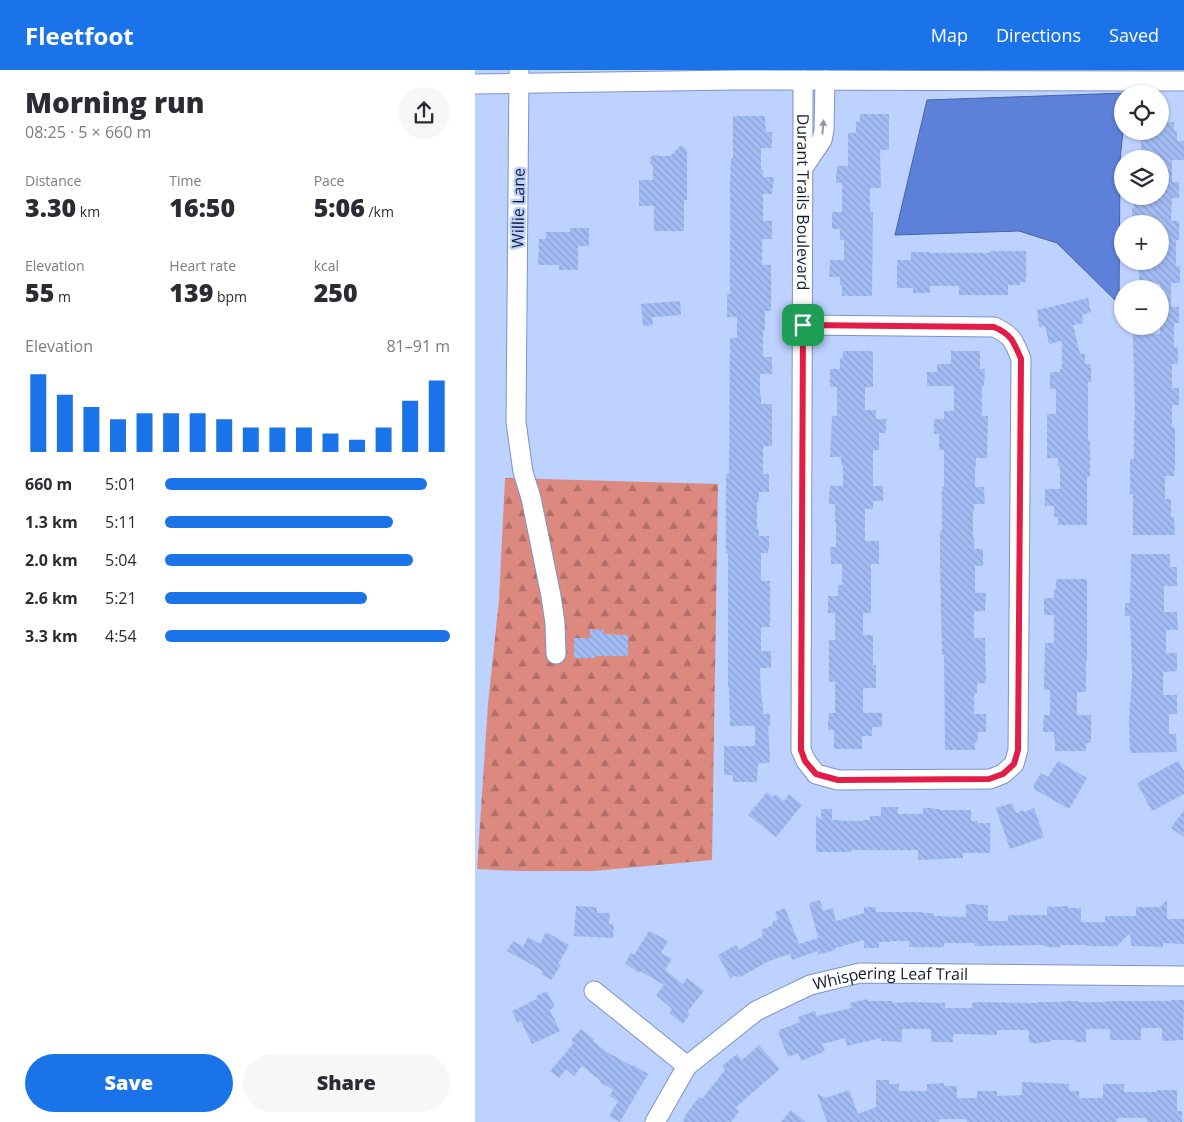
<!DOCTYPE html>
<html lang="en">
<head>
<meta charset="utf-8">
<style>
  :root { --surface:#fff; --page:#f7f7f7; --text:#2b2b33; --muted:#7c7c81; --accent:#1a73e8 }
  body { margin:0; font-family:"Open Sans",sans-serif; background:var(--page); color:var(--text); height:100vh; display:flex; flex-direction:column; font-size:19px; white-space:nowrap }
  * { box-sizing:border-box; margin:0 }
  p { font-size:16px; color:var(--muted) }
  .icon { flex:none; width:28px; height:28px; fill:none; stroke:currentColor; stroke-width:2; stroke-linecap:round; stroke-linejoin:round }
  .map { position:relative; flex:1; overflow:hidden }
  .sheet { display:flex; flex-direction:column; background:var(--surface); width:475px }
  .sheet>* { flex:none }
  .controls { position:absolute; left:639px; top:15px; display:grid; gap:10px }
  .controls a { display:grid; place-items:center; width:55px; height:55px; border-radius:50%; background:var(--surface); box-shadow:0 1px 4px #0004; font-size:25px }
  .pin { position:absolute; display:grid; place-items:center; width:42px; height:42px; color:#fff; margin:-21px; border-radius:10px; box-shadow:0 2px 8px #0006 }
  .round { display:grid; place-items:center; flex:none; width:52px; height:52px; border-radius:26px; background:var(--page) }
  .headline { display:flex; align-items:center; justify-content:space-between; height:85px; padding:0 25px }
  h1 { font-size:28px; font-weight:800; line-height:38px }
  .stats { display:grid; grid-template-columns:repeat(3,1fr); gap:8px; height:85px; padding:5px 25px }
  .stats div { display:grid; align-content:center }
  .stats b { font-size:25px; font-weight:800 }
  .stats small { font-size:14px; font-weight:400 }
  .stats p { font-size:14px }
  .chart { height:140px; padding:10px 25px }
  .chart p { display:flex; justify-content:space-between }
  .chart svg { width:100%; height:90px; margin-top:5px; stroke:var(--accent); stroke-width:6 }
  .button { display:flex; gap:10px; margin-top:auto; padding:10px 25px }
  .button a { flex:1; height:58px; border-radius:30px; background:var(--accent); color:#fff; font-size:20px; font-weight:800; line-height:58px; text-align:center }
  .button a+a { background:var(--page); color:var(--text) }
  ul { padding:0 25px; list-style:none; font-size:16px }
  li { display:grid; grid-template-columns:80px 60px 1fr; align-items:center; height:38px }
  li i { height:12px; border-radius:6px; background:var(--accent) }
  header { display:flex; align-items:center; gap:30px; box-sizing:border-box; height:70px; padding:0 25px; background:var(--accent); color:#fff }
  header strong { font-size:24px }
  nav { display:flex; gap:28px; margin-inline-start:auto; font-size:18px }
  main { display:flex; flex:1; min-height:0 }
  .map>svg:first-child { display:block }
  .forest { fill:url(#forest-firs) }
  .water { fill:#5d80d9; stroke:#4762a6 }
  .building { fill:url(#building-back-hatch) }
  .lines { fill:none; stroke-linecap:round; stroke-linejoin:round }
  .minor-casing { stroke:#7c93c8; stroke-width:21 }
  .minor { stroke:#fff; stroke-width:19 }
  .oneway { fill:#9598a2 }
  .route-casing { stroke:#fff; stroke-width:10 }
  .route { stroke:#e11d48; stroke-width:6 }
  .labels { text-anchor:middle; stroke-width:4.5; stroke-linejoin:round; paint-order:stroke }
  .street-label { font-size:16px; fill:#131b30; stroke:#bdd2ff }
</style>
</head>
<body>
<header>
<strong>Fleetfoot</strong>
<nav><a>Map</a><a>Directions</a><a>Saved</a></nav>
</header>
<main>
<section class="sheet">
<div class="headline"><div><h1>Morning run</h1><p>08:25 · 5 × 660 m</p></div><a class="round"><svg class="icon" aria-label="share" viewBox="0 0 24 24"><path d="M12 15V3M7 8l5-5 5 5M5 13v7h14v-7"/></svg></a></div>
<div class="stats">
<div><p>Distance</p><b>3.30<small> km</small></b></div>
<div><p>Time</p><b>16:50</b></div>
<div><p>Pace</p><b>5:06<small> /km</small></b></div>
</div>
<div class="stats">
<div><p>Elevation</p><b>55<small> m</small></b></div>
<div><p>Heart rate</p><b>139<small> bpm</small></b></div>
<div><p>kcal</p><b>250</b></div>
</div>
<div class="chart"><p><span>Elevation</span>81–91 m</p>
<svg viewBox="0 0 160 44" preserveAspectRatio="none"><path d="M5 44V6M15 44V16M25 44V22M35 44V28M45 44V25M55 44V25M65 44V25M75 44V28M85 44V32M95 44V32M105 44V32M115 44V35M125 44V38M135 44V32M145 44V19M155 44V9"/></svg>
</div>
<ul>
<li><b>660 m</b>5:01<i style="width:92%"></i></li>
<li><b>1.3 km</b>5:11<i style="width:80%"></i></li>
<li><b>2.0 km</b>5:04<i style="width:87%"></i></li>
<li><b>2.6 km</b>5:21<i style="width:71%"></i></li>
<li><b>3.3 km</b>4:54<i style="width:100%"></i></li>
</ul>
<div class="button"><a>Save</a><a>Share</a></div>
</section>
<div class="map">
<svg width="709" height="1052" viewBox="0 0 709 1052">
  <defs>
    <pattern id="forest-firs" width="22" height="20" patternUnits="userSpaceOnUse" patternTransform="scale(1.25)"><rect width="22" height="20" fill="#dc8980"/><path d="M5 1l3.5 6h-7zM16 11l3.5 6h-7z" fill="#b16f69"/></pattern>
    <pattern id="building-back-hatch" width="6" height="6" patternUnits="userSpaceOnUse" patternTransform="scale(1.25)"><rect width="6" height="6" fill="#a2bbf3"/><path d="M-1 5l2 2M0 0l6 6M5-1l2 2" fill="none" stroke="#8ba0d1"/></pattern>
  </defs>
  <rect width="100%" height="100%" fill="#bdd2ff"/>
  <polygon class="forest" points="30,408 243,414 237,790 118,801 42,801 2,799 13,634 24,530"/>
  <polygon class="water" points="651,23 651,24 648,24 648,61 645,90 644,234 582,173 544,161 420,165 452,30"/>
  <g class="building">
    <polygon points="385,44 414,44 414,80 405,80 406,118 395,118 395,142 398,142 397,226 367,226 367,215 365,215 365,207 354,207 355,190 369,190 369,170 365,170 365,159 357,159 357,142 367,142 367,113 361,113 361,102 362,102 362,96 373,96 373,63 381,63 381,52 385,52"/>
    <polygon points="258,46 290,46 291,62 297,62 297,78 286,78 286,100 288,100 288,107 299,107 297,124 288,124 288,151 297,151 297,169 287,169 287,195 296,195 296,241 290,241 290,260 288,260 288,287 297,287 297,304 285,304 285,326 286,326 286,334 297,334 297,376 288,376 288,404 294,404 294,422 284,422 284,432 282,432 282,459 284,459 284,466 294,466 294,478 293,478 293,483 286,483 286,511 295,511 295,557 286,557 286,581 296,581 296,598 285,598 286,626 287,626 287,633 288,633 288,644 295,644 295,656 293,656 295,688 294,693 283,693 282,712 258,712 258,705 249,705 249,676 280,676 280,656 255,656 254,617 253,617 253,483 251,483 251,404 254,404 255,268 262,268 262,247 252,247 252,224 255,224 255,115 256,88 258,88"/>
    <polygon points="685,52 699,52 699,61 702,61 702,71 709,71 709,90 697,90 697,112 704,112 704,128 697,128 696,151 704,151 704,170 701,170 701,196 705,196 705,213 696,213 696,237 704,237 704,253 699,253 699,277 703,277 703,294 697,294 697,318 704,318 704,335 697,335 697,357 700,357 700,400 699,400 699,406 690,406 690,429 696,429 696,447 699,447 700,465 658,465 658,424 655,424 655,389 659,389 659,350 660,350 658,264 685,264 685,214 664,214 664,191 685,191 685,154 657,154 657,138 659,138 659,126 685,126 685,89 666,89 666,61 685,61"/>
    <polygon points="206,75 212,80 212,130 209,130 209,161 179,161 179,136 164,136 164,110 178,110 178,96 175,93 175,88 178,85 182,85 184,86 195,86"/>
    <polygon points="95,158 114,158 114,176 103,176 103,200 84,200 84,195 63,195 64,169 71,169 71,162 95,162"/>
    <polygon points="515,181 551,181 551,212 545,212 545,215 533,215 533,225 484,225 484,216 455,216 455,223 438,223 438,218 422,218 422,190 436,190 436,182 455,182 455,183 515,183"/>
    <polygon points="613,228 616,242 607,245 608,253 598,255 605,284 610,284 610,294 616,294 616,312 613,312 613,371 615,371 615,407 612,407 612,455 583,455 583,447 579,447 579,436 570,436 570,419 585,419 585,396 583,396 583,388 572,388 572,344 581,344 581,319 575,319 575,302 585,302 585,299 587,299 587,271 574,274 570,256 564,257 562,240"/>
    <polygon points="205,231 206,245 177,247 178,255 168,256 166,234"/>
    <polygon points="368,281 398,281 398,317 390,317 390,340 401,340 401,349 411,349 411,363 404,363 404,380 398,380 398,416 408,416 408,431 398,431 398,439 390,439 390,471 404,471 404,494 396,494 396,543 388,543 388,565 398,565 398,595 401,595 401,618 388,618 388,643 407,643 407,657 397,657 397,666 387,666 387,679 359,679 359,660 353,660 353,649 354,649 354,643 360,643 360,612 354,612 354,570 360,570 360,543 353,543 353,526 363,526 363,515 367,515 367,494 356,494 355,477 361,477 361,452 360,452 360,434 354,434 354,422 355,422 355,416 368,416 368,395 366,395 366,387 355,387 357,346 362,346 362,317 355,317 355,299 365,299 365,288 368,288"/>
    <polygon points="476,281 505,281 505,299 510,299 509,316 507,316 507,346 513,346 512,388 501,388 501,396 500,396 500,417 509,417 510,434 499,434 499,442 498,442 498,468 499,468 499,479 508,479 508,496 500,496 500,523 511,523 510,541 499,541 499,568 510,568 511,613 502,613 502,624 499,624 499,644 511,644 511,662 503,662 503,672 500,672 500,680 470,680 469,585 467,585 465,496 465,461 467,461 467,417 469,417 469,380 464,380 464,364 459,364 459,349 469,349 469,341 479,341 479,316 452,316 452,302 462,302 462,294 476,294"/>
    <polygon points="656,484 695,484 695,497 702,497 702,516 689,516 689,542 702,542 703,560 691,560 691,583 702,583 702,601 688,602 688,625 702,625 702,644 694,644 694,664 701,664 702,682 655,683 654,651 657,606 655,546 650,546 650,533 655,533"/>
    <polygon points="581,509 612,509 612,590 611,590 611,622 602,622 602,645 616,645 616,673 611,673 611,681 580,681 580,669 579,669 579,662 568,662 569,645 575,645 575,620 569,620 570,573 579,573 579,545 569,545 569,528 579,528 579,520 581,520"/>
    <polygon points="115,559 129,560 129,564 153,565 153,586 120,586 120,588 99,588 99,568 115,568"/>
    <polygon points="583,691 612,708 594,739 559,719 559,714 566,703 573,707"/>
    <polygon points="703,691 709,701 709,724 677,741 662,713"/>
    <polygon points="292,722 298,727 301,724 309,731 314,724 327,735 301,767 273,745"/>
    <polygon points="537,733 541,743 548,740 549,742 559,738 569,767 535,779 521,738"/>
    <polygon points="406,737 423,737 423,744 448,744 448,738 459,738 459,739 465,739 465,740 496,740 496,751 503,751 503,753 515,753 515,783 488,783 488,788 443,790 443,780 376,780 376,782 341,782 341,746 346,750 346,739 357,739 357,750 366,750 366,751 388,751 388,750 395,750 395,746 406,746"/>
    <polygon points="709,740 709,767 696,758"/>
    <polygon points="345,830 348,841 358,838 361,851 389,843 389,837 401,837 401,842 448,842 448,843 459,843 459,846 491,847 491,834 502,834 502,835 513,835 513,851 533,851 533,845 572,845 572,837 593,836 593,838 606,838 606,852 630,852 630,846 661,846 661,837 685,837 692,830 692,849 709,849 709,874 688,873 688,877 656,876 655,863 642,876 612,876 612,875 585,875 585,877 573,877 567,875 500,876 500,873 469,873 469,877 434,877 434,871 415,871 414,872 404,872 404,878 389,878 389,870 360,878 360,880 349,883 343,884 343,881 317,890 315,884 294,891 265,907 260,906 255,908 243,885 261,875 264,880 288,866 286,860 298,855 297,852 303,850 300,842 310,838 324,874 343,868 334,833"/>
    <polygon points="101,836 122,837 122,843 135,843 134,854 139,855 138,868 99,866"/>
    <polygon points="174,861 193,871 186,883 197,889 190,900 208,914 212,908 229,921 212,942 215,944 208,954 194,943 197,939 181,925 189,915 165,901 164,903 150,893 156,883 159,885"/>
    <polygon points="71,862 94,875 83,894 86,895 76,910 66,904 68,901 32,881 38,871 48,877 53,867 65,874"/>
    <polygon points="72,921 80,937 75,940 85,961 57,974 46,951 42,952 37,941 62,929 61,926"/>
    <polygon points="393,929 393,931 418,931 418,933 437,932 470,933 470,938 497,938 497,933 503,932 562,933 562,932 585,932 591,931 603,931 603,932 629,932 635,931 695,931 695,930 709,930 708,970 687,971 687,958 666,958 666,970 635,970 635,959 611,959 611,972 600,972 600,970 576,970 576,972 565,972 565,973 554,973 554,960 522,960 522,965 478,964 478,972 456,972 456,959 427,959 427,972 406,971 406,968 372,976 370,968 347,974 350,981 326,991 323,983 313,987 303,962 305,961 304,960 325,952 323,947 340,941 342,946 376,938 375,933"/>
    <polygon points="106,959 119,969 118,971 132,982 157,996 158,995 173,1004 145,1052 134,1046 143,1031 134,1026 138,1020 125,1012 126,1011 107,996 99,1006 91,999 84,1008 75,1001 99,973 96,970"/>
    <polygon points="284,975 305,999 260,1038 264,1041 256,1052 208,1052 211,1044 224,1027 227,1029 250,1000 247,996 262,984 267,990"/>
    <polygon points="401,1010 414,1010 414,1014 424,1014 424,1021 452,1021 452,1014 469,1013 469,1016 482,1016 482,1028 502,1028 502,1021 522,1021 522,1026 547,1025 547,1012 594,1014 594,1021 604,1021 604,1028 628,1028 628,1014 649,1014 649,1022 682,1022 682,1020 702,1020 702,1041 707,1041 707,1052 672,1052 672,1049 670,1048 642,1048 642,1052 492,1052 492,1050 490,1050 490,1049 464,1049 464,1052 352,1052 342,1024 351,1028 374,1020 383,1044 401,1037"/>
    <polygon points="316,1040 331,1052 306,1052"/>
  </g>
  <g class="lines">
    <g class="minor-casing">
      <g id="minor">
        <polyline points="44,2 41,352 48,402 56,428 76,526 80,553 81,584"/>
        <path id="s1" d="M 328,10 C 329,233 327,456 326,680 L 331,691 L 341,704 L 363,710 L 515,709 L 528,704 L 539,694 L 543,680 L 546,289 C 539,271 537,265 519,257 L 328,255"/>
        <polyline points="0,14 260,10 709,11"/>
        <polyline points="328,98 347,70 349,60 350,10"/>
        <polyline points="119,921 212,996"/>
        <path id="s2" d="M 180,1052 L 212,996 L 281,941 L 335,915 L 385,903 L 709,906"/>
      </g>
    </g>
    <use href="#minor" class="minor"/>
  </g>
  <defs><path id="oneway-solid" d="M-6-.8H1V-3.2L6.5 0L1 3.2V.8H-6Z" transform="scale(1.25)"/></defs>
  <use class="oneway" href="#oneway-solid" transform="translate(348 57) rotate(-85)"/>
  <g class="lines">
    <g class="route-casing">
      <path id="route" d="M 328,255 L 519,257 C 536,264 539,272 546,289 L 543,680 L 539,694 L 528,704 L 514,709 L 363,710 L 341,704 L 330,691 L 326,680 Z"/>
    </g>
    <use href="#route" class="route"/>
  </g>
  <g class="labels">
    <g class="street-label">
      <text dy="6" stroke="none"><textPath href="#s1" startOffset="122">Durant Trails Boulevard</textPath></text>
      <text transform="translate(43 138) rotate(-89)" y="6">Willie Lane</text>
      <text dy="6" stroke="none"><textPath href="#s2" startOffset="294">Whispering Leaf Trail</textPath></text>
    </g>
  </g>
</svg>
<div class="controls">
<a><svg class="icon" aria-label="locate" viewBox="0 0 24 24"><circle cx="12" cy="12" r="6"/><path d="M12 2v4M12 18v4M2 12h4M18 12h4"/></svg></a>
<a><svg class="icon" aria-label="layers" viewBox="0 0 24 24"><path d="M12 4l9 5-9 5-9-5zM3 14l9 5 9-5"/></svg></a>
<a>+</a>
<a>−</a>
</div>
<div class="pin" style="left:328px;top:255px;background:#1e9e55"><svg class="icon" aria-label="arrive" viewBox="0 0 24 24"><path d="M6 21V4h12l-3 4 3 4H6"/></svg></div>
</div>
</main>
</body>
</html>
